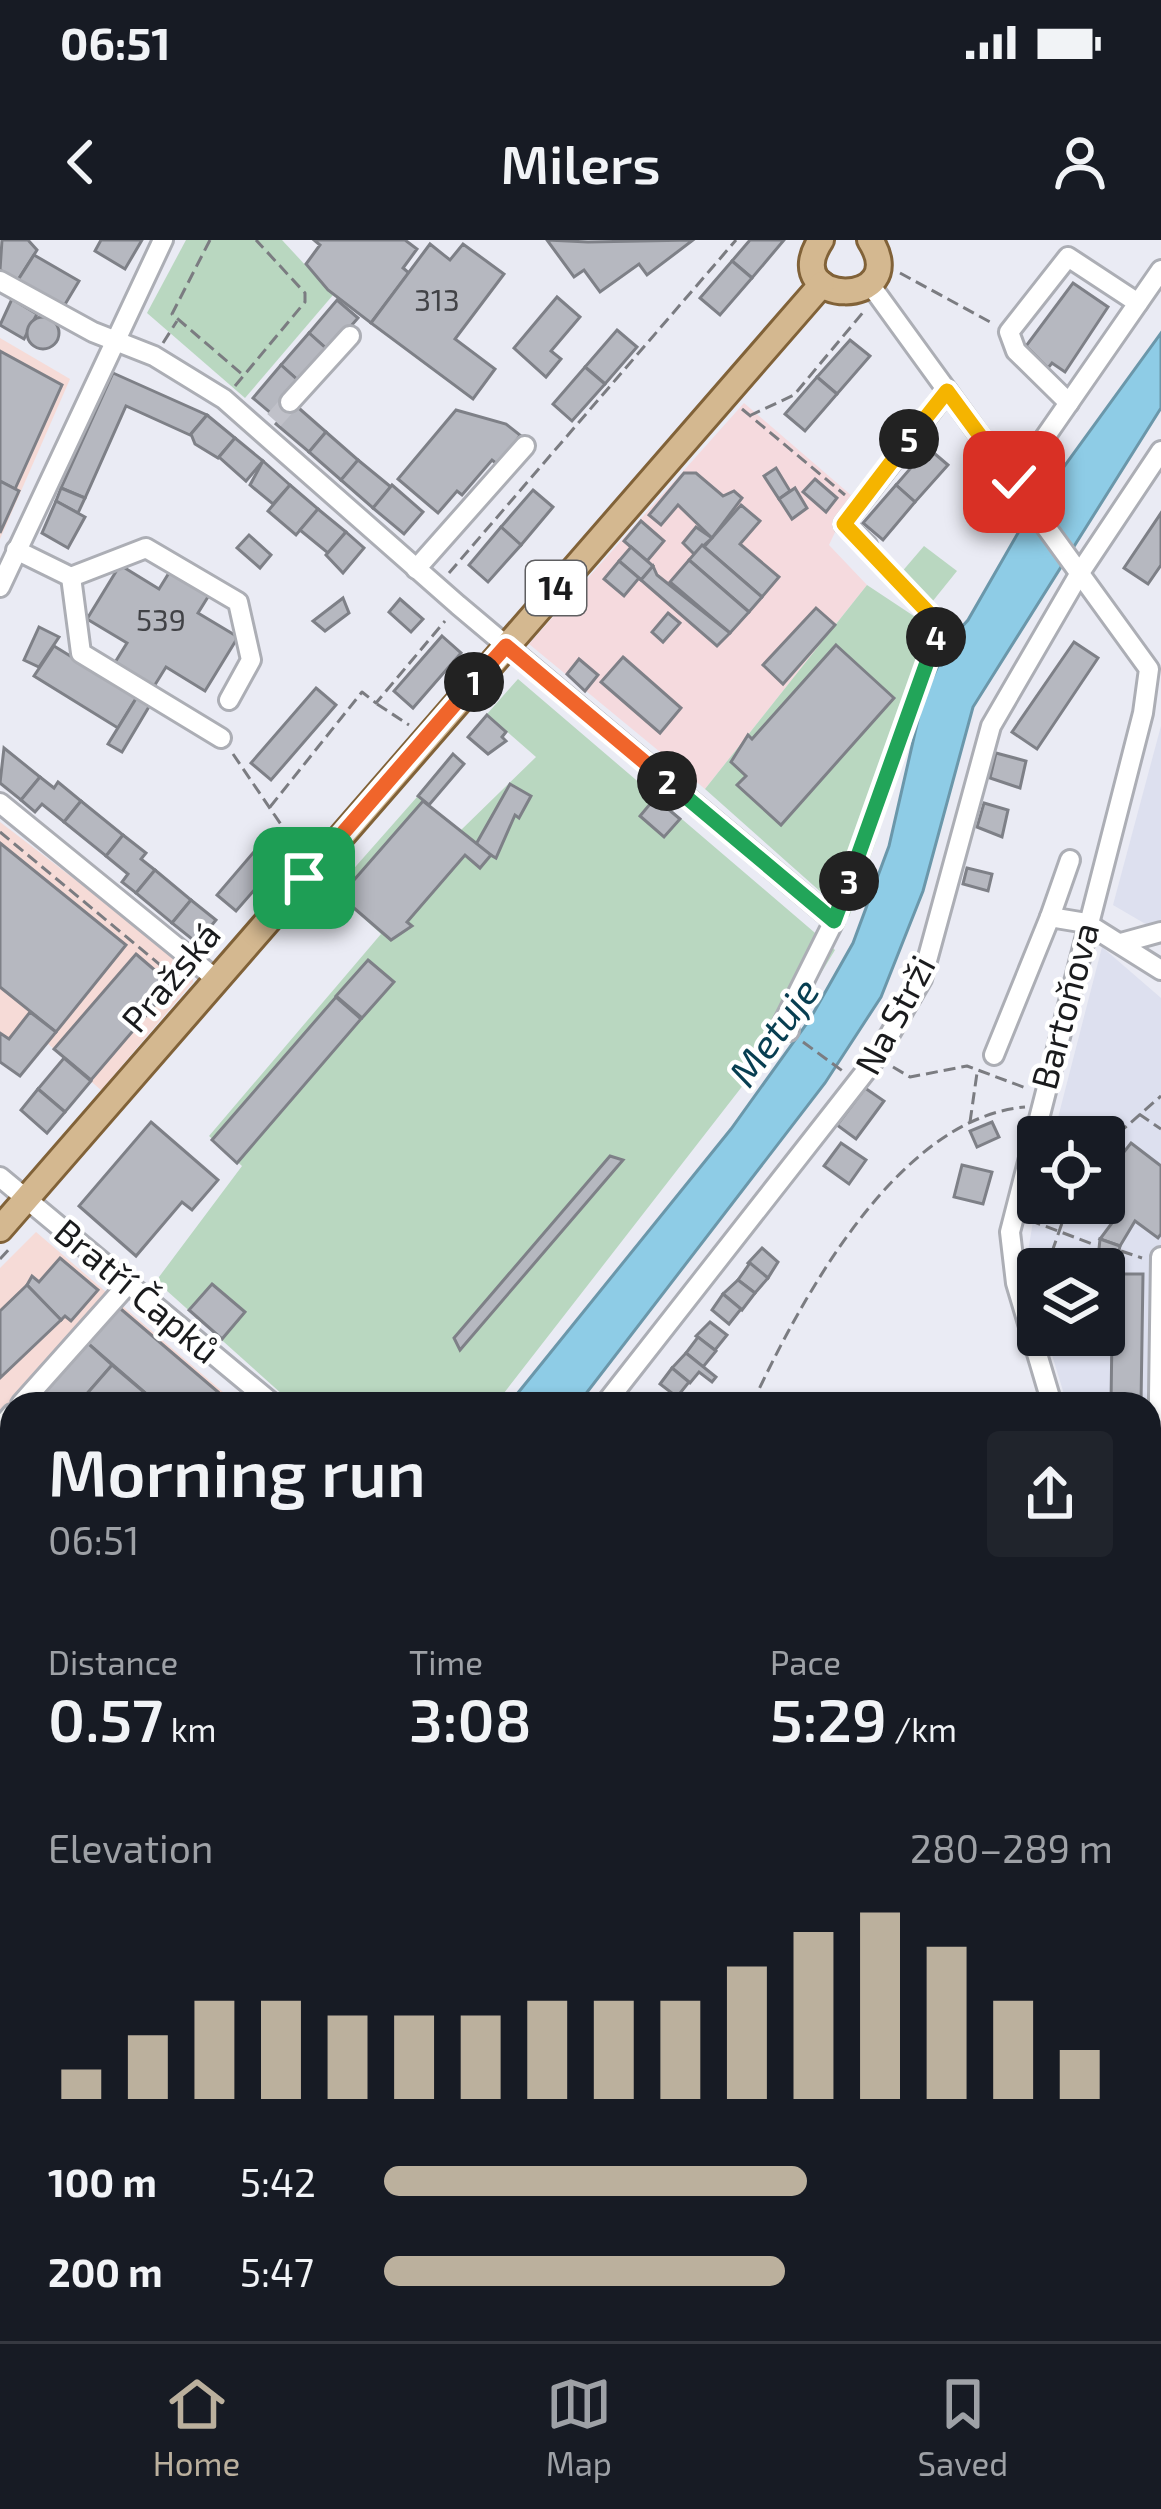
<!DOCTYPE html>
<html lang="en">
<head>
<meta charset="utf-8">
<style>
  :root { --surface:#171b24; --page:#20242c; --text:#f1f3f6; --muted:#9ea1a6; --line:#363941; --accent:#bbb09d }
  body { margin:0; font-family:"Exo 2",sans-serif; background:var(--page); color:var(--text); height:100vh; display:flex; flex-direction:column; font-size:45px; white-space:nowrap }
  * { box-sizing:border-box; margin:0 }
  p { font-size:39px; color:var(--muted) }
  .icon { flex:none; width:66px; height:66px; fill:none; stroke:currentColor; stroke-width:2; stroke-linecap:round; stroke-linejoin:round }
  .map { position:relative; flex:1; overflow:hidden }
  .side { position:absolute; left:0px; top:1152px; width:1161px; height:951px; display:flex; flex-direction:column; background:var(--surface); border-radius:36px 36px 0 0; box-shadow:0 3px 9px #0004 }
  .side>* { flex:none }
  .controls { position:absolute; left:1017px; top:876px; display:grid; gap:24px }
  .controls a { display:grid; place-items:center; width:108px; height:108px; border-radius:12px; background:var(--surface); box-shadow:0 3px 9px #0004; font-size:60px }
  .pin { position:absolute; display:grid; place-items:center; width:102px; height:102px; color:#fff; margin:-51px; border-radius:24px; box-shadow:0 6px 18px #0006 }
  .km { position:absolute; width:60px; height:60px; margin:-30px; border-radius:50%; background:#222; color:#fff; font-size:33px; line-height:60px; text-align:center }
  .round { display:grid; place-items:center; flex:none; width:126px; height:126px; border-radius:12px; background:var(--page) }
  .overview { display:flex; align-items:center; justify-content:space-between; height:204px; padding:0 48px }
  h1 { font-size:66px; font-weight:600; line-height:90px }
  .figures { display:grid; grid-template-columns:repeat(3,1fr); gap:18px; height:204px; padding:12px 48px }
  .figures div { display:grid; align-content:center }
  .figures b { font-size:60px; font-weight:600 }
  .figures small { font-size:33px; font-weight:400 }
  .figures p { font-size:33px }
  .chart { height:336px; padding:24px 48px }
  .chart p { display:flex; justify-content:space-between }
  .chart svg { width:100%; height:216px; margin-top:12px; stroke:var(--accent); stroke-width:6 }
  ul { padding:0 48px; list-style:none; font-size:39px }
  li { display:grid; grid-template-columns:192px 144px 1fr; align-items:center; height:90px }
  li i { height:30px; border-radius:15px; background:var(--accent) }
  .status { display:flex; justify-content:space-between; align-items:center; height:84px; padding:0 60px; background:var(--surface); direction:ltr }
  .status svg { height:33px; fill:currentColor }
  header { display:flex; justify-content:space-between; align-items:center; height:156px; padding:0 48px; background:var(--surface); font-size:54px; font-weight:600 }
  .tab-bar { display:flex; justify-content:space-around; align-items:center; height:168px; border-top:3px solid var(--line); background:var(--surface); font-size:33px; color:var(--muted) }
  .tab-bar a { display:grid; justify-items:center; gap:6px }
  .tab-bar .current { color:var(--accent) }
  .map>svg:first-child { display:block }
  .commercial { fill:#f5dade }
  .industrial { fill:#f6dbd7 }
  .built { fill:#dde0ef }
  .green { fill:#b9d7c0 }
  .water { fill:#8ecce6; stroke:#6b97aa; stroke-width:3 }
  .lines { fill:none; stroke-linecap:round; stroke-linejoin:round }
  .stream { stroke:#6b97aa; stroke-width:4.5 }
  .building { fill:#b6b8c0; stroke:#7e8087; stroke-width:3 }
  .minor-tunnel { stroke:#c0c1c9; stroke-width:18; stroke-dasharray:18 9; stroke-linecap:butt }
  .minor-casing { stroke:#acaeb5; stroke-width:24 }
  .major-casing { stroke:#816238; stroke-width:30 }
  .path { stroke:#7b7c81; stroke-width:3; stroke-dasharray:12 6; stroke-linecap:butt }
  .minor { stroke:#fff; stroke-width:18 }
  .major { stroke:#d4b890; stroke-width:24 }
  .split-1-casing { stroke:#fff; stroke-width:24 }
  .split-2-casing { stroke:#fff; stroke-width:24 }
  .split-3-casing { stroke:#fff; stroke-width:24 }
  .split-4-casing { stroke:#fff; stroke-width:24 }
  .split-5-casing { stroke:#fff; stroke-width:24 }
  .split-6-casing { stroke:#fff; stroke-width:24 }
  .split-1 { stroke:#f0652b; stroke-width:15 }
  .split-2 { stroke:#f0652b; stroke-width:15 }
  .split-3 { stroke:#22a559; stroke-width:15 }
  .split-4 { stroke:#22a559; stroke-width:15 }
  .split-5 { stroke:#f5b400; stroke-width:15 }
  .split-6 { stroke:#f5b400; stroke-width:15 }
  .labels { text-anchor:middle; stroke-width:9; stroke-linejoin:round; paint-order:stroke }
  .number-label { font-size:30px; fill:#414246 }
  .shield { fill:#fff; stroke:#5f5f61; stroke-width:3 }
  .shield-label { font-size:33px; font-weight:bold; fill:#1a1b1d }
  .street-label { font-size:36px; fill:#1a1b1d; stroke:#fff }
  .water-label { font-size:39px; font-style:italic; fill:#073e51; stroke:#fff }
</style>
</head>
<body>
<div class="status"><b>06:51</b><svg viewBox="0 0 49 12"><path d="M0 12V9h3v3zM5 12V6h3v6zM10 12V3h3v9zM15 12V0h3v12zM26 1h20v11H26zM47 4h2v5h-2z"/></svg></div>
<header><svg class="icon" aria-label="back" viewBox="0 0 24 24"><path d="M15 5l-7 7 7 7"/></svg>Milers<svg class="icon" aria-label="person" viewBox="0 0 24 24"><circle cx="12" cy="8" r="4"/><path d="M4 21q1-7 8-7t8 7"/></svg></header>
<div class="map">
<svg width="1161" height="2101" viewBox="0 0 1161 2101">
  <rect width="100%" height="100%" fill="#eaebf4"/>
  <polygon class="commercial" points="744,163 852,256 829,305 867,345 705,549 529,404"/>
  <g class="industrial">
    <polygon points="0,98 70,139 0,299"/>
    <polygon points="0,582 193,730 193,742 101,850 47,803 20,836 0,822"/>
    <polygon points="36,992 237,1164 12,1164 12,1346 0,1350 0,1028"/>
    <polygon points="12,1385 12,1602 0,1610 0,1387"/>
  </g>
  <g class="built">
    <polygon points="1161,486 1161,693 1113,665"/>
    <polygon points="1102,707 1161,758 1161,1294 1149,1285 1149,1164 1067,1164 1046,1095 1104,1095 1104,1029 1038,1029 1038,1062 1027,1017 1038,952 1038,963 1104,963 1104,897 1053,897"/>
    <polygon points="1149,1614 1161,1632 1161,1800 1149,1798"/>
  </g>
  <g class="green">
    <polygon points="186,0 282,0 333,55 245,158 147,73"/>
    <polygon points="924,306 957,331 932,362 900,334"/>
    <polygon points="867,345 950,400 923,458 901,480 876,601 849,677 705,549"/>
    <polygon points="518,439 835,710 789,786 497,1162 293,1164 156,1041 242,926 209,896 381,694 334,651 417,557 460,591 536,517 487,474"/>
    <polygon points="12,1919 12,2091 120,2091 118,2101 0,2101 0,1936"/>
    <polygon points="1149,1930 1161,1932 1161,2101 991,2101 992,2091 1059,2096 1149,2091"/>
  </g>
  <polygon class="water" points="1161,93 1161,168 973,467 923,651 881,757 825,843 578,1164 509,1164 731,889 810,779 853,703 889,606 923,458 950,400 968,380 1026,279"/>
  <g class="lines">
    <polyline class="stream" points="0,1362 12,1360"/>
  </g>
  <g class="building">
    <polygon points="2,0 28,0 37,10 18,40 0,30"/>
    <polygon points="101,0 142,0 125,29 95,11"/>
    <polygon points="314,0 405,0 417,9 403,28 409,33 371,83 328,50 306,24 320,5"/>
    <polygon points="547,0 588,2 693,0 647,35 639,24 600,52 584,30 574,37"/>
    <polygon points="750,0 784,0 752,38 732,21"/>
    <polygon points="430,4 450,20 463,4 504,34 455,99 495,129 473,159 371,83"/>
    <polygon points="34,15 79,41 64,66 18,40"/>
    <polygon points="732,21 752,38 720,75 700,58"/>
    <polygon points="1073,43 1108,67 1065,132 1052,123 1048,128 1026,106"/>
    <polygon points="557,57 580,77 551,111 561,119 546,137 514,108"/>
    <polygon points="12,59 37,74 24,99 0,85"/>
    <polygon points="337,60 358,78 329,111 309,93"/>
    <circle cx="43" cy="93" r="16"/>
    <polygon points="617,90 637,107 605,144 585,127"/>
    <polygon points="309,93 329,111 301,143 281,125"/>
    <polygon points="850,100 870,116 837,154 817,137"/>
    <polygon points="0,111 62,145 15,249 0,241"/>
    <polygon points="281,125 301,143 273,175 253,158"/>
    <polygon points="585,127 605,144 572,181 553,164"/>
    <polygon points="113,133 207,175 190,195 126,166 85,258 61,248"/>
    <polygon points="817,137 837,154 805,191 785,174"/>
    <polygon points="293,163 326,192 309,212 276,184"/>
    <polygon points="456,170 506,184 520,195 501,227 492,220 462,255 457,251 438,273 398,239"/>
    <polygon points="207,175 235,198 218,218 195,204 191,194"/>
    <polygon points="326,192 358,220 341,240 309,212"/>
    <polygon points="235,198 263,221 246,241 219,217"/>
    <polygon points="928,208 948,225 915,262 896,245"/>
    <polygon points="358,220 391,247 373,268 341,240"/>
    <polygon points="263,221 290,245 273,264 250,245"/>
    <polygon points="776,228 790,251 779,259 764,236"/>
    <polygon points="684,233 696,233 723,256 734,251 742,258 712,298 678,265 661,285 649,275"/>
    <polygon points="815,239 837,258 826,272 803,252"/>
    <polygon points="0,241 19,251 0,293"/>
    <polygon points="290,245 318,269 296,295 268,271"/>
    <polygon points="392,245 423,272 404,294 373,268"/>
    <polygon points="896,245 915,262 883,300 863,283"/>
    <polygon points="61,248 85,258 78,273 56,261"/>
    <polygon points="795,248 807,268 792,279 779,259"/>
    <polygon points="533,250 553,267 521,305 501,287"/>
    <polygon points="56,261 85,277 68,308 42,293"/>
    <polygon points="741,265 760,281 740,304 779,337 762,357 704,307"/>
    <polygon points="318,269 346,292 328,313 300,290"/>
    <polygon points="1161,273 1161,325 1148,344 1124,328"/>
    <polygon points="641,281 664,301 647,321 624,301"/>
    <polygon points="501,287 521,305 488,342 469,325"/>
    <polygon points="696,287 712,298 694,314 683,303"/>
    <polygon points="346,292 364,308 343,333 326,315"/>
    <polygon points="249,295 271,315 260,328 237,308"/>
    <polygon points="702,305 762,357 749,372 689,320"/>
    <polygon points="631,307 653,326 641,340 619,321"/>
    <polygon points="689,320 749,372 730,393 670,342"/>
    <polygon points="619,321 639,338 624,356 604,339"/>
    <polygon points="120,325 159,349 172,328 211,352 198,373 238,397 205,451 166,427 153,448 114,424 127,403 87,379"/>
    <polygon points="653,326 657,335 730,393 717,406 641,340"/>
    <polygon points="343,358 349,373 325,391 313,381"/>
    <polygon points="400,359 423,379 411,392 389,372"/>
    <polygon points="816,368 835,385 783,444 763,425"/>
    <polygon points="668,373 680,383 663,402 652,392"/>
    <polygon points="39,387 59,397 39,427 24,420"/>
    <polygon points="442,396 461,413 413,468 394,451"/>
    <polygon points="1074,402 1098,418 1037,509 1012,492"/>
    <polygon points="836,405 894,458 781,585 737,545 746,536 731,522 748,495 752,499"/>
    <polygon points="54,406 137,457 118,488 34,436"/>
    <polygon points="623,417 681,468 660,493 601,442"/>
    <polygon points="579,419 598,435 585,451 567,434"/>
    <polygon points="316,448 336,465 271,540 251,523"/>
    <polygon points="137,457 150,465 122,512 108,504"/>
    <polygon points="487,475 506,492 502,497 506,501 488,514 468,497"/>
    <polygon points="4,508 40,537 21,560 0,543"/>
    <polygon points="996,513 1026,521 1020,548 990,538"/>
    <polygon points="453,514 464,524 429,565 418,556"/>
    <polygon points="40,537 54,548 58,542 81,561 64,582 42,564 35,572 21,560"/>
    <polygon points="510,544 531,556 519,578 515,575 496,618 475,606"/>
    <polygon points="655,558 680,579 664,597 640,576"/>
    <polygon points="81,561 123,595 106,616 64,582"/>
    <polygon points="423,561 491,615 480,628 465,615 407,682 412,686 391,700 340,656"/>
    <polygon points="984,563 1008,570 1002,597 977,587"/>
    <polygon points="123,595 146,613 141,619 155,630 136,653 122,642 128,634 106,616"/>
    <polygon points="265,599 284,616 236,671 217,655"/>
    <polygon points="0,603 126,705 56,792 0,747"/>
    <polygon points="967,628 992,634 988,651 963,644"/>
    <polygon points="155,630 191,660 172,683 136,653"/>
    <polygon points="191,660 216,680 197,703 172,683"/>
    <polygon points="136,714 172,745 91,840 54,809"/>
    <polygon points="368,720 394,742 362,778 336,756"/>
    <polygon points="336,757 361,779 237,923 212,900"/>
    <polygon points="30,772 56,792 20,836 0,822 0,793 9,799"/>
    <polygon points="64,818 91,841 65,872 38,849"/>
    <polygon points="865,848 884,861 856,899 837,885"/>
    <polygon points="38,849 65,872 47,893 21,870"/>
    <polygon points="151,882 218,940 192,970 182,962 136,1016 79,966"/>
    <polygon points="992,882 999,897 977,907 970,891"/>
    <polygon points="841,903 866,920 849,944 824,926"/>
    <polygon points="1131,903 1161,926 1161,994 1158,998 1135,981 1120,1006 1100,999 1118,975 1103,963 1104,937"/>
    <polygon points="610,916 623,920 460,1110 454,1098"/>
    <polygon points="962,925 992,932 983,964 954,957"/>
    <polygon points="1100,999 1120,1006 1114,1034 1143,1034 1141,1164 1111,1164 1112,1093 1104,1093 1104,1029 1064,1029 1097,1028"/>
    <polygon points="762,1008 778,1022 768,1038 748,1023"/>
    <polygon points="60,1018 98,1050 71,1081 65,1076 61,1080 27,1045 32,1036 39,1042"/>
    <polygon points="750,1023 768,1038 755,1053 738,1040"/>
    <polygon points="738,1040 755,1053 742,1070 723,1054"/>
    <polygon points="212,1044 245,1072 222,1099 189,1070"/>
    <polygon points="27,1045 61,1080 0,1138 0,1071"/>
    <polygon points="723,1054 741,1069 729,1084 712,1070"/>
    <polygon points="115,1064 218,1152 207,1164 158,1164 84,1100"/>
    <polygon points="710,1082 727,1095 715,1110 696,1096"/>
    <polygon points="698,1097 716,1111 703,1127 686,1113"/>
    <polygon points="84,1100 112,1125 78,1164 30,1164"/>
    <polygon points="686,1113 716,1137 712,1142 699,1132 690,1143 672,1128"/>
    <polygon points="112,1125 158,1164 78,1164"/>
    <polygon points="672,1128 689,1142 677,1157 660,1144"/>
    <polygon points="0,1255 12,1265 12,1308 0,1298"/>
    <polygon points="1149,1870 1161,1874 1161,1916 1149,1913"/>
    <polygon points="266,2091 315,2091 313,2101 283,2101 265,2096"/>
    <polygon points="315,2091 363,2091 361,2101 313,2101"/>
    <polygon points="557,2091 631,2091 629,2101"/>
    <polygon points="917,2091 972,2091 974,2101 915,2101"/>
  </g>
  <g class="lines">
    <polyline class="minor-tunnel" points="274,180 290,162"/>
    <g class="minor-casing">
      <g id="minor">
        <polyline points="0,41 93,92 154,116 224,159 458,365 834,681 782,785 789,791"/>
        <polyline points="869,43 1149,429 1143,473 1010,992 1016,1043 1052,1164"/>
        <polyline points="290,162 350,96"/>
        <polyline points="1069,163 1016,111 1009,92 1068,17 1138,63"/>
        <polyline points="1014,242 1161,30"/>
        <polyline points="867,305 844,284 947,151"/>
        <polyline points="16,310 71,337 81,413 221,498"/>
        <polyline points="416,329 525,206"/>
        <polyline points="71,337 146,308 238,362 251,420 229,460"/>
        <polyline points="0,347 163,0"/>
        <polyline points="0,563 216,739"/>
        <polyline points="1050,677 1070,620"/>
        <polyline points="1121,703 1161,692"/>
        <polyline points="994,815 1050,677 1086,683 1161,730"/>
        <polyline points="0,937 273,1164"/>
        <polyline points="21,1164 128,1044"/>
        <polyline points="605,1164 876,818 922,739 991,486 1081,331 1161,211"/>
        <polyline points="0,1188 12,1174"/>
        <polyline points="1157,1295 1161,1017"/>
        <polyline points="1149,1308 1161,1320"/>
        <polyline points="1149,1446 1161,1441"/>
        <polyline points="1149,1584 1156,1595 1149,1602"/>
        <polyline points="0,1684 12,1676"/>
        <polyline points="1149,1814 1161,1817"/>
        <polyline points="1149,1855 1161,1858"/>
        <polyline points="501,2091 543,2101"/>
        <polyline points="131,2101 134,2091"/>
        <polyline points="205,2101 207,2091"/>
        <polyline points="378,2101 381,2091"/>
        <polyline points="642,2101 645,2091"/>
        <polyline points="754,2101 756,2091"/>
      </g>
    </g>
    <g class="major-casing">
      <g id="major">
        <path d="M 821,0 C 776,68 914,69 870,0"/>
        <polyline points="0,989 822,44"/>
      </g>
    </g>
    <g class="path">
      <polyline points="210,0 172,74 243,135"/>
      <polyline points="900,33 992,83"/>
      <polyline points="163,103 177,81"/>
      <polyline points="235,146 305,62 305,53 256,0"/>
      <polyline points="742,169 845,255"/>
      <polyline points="749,176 794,155 865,70"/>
      <polyline points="449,333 736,0"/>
      <polyline points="377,464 409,485"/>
      <polyline points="233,514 297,608 296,617"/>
      <polyline points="270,567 362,452 376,463 445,381"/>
      <polyline points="0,592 182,743"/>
      <polyline points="840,664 940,385 880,319"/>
      <polyline points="803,802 844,832"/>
      <polyline points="893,827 910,837 967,826 1026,848"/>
      <polyline points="1139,874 1161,889"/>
      <polyline points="970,882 977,833"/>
      <polyline points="1104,906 1161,856"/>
      <polyline points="1029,980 1095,1005"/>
      <polyline points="1121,1011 1142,1018"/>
      <polyline points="0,1019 11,1007"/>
      <polyline points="1046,1029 1069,963"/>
      <path d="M 752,1164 C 800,1061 897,878 1025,867"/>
      <polyline points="0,1836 12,1824"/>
      <polyline points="1149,2035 1161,2037"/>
      <polyline points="237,2101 239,2091"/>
    </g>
    <use href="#minor" class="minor"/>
    <use href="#major" class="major"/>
  </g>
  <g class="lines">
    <g class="split-1-casing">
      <polyline id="split-1" points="304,638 474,442"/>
    </g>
    <g class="split-2-casing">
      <polyline id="split-2" points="474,442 506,406 667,541"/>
    </g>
    <g class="split-3-casing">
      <polyline id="split-3" points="667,541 834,681 849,641"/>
    </g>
    <g class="split-4-casing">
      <polyline id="split-4" points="849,641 936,397"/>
    </g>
    <g class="split-5-casing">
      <polyline id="split-5" points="909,199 844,284 940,385 936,397"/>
    </g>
    <g class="split-6-casing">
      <polyline id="split-6" points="909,199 947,151 1014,242"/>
    </g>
    <use href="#split-1" class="split-1"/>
    <use href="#split-2" class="split-2"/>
    <use href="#split-3" class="split-3"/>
    <use href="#split-4" class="split-4"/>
    <use href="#split-5" class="split-5"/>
    <use href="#split-6" class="split-6"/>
  </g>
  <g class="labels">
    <g class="number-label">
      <text x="437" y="71">313</text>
      <text x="161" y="391">539</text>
    </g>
    <rect class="shield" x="526" y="321" width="60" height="54" rx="9"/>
    <g class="shield-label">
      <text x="556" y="360">14</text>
    </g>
    <g class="street-label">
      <text transform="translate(171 737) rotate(-50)" y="13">Pražská</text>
      <text transform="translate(1065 766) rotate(-75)" y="13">Bartoňova</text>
      <text transform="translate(895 775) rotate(-62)" y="13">Na Strži</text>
      <text transform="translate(137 1051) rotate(40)" y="13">Bratří Čapků</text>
    </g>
    <g class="water-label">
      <text transform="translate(774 792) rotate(-54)" y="14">Metuje</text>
    </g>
  </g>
</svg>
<div class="controls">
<a><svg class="icon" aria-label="locate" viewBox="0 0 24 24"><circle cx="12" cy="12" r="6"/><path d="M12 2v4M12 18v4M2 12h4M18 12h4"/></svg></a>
<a><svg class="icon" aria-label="layers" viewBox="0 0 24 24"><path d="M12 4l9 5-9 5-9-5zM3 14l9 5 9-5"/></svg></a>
</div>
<div class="pin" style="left:304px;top:638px;background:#1e9e55"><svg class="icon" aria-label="arrive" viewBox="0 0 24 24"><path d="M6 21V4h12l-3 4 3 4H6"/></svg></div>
<div class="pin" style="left:1014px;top:242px;background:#d93025"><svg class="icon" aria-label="check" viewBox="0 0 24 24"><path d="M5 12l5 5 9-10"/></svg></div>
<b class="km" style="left:474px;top:442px">1</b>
<b class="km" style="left:667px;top:541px">2</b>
<b class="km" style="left:849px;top:641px">3</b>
<b class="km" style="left:936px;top:397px">4</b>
<b class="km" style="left:909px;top:199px">5</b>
<section class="side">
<div class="overview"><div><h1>Morning run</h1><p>06:51</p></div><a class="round"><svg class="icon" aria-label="share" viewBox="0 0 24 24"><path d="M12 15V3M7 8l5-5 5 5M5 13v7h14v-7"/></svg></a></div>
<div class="figures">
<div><p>Distance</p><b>0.57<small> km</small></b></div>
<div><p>Time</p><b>3:08</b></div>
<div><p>Pace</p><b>5:29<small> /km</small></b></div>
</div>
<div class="chart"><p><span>Elevation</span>280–289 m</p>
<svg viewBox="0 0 160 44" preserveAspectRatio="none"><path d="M5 44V38M15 44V31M25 44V24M35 44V24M45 44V27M55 44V27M65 44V27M75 44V24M85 44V24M95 44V24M105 44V17M115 44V10M125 44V6M135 44V13M145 44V24M155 44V34"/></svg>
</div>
<ul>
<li><b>100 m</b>5:42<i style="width:58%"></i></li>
<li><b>200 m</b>5:47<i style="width:55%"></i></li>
</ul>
</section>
</div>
<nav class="tab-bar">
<a class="current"><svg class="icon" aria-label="home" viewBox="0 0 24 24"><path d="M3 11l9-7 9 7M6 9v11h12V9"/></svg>Home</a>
<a><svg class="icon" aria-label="map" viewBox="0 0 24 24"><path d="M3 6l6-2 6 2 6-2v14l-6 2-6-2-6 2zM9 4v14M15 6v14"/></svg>Map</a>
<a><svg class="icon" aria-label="saved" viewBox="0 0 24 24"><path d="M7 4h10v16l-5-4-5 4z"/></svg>Saved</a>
</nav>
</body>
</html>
